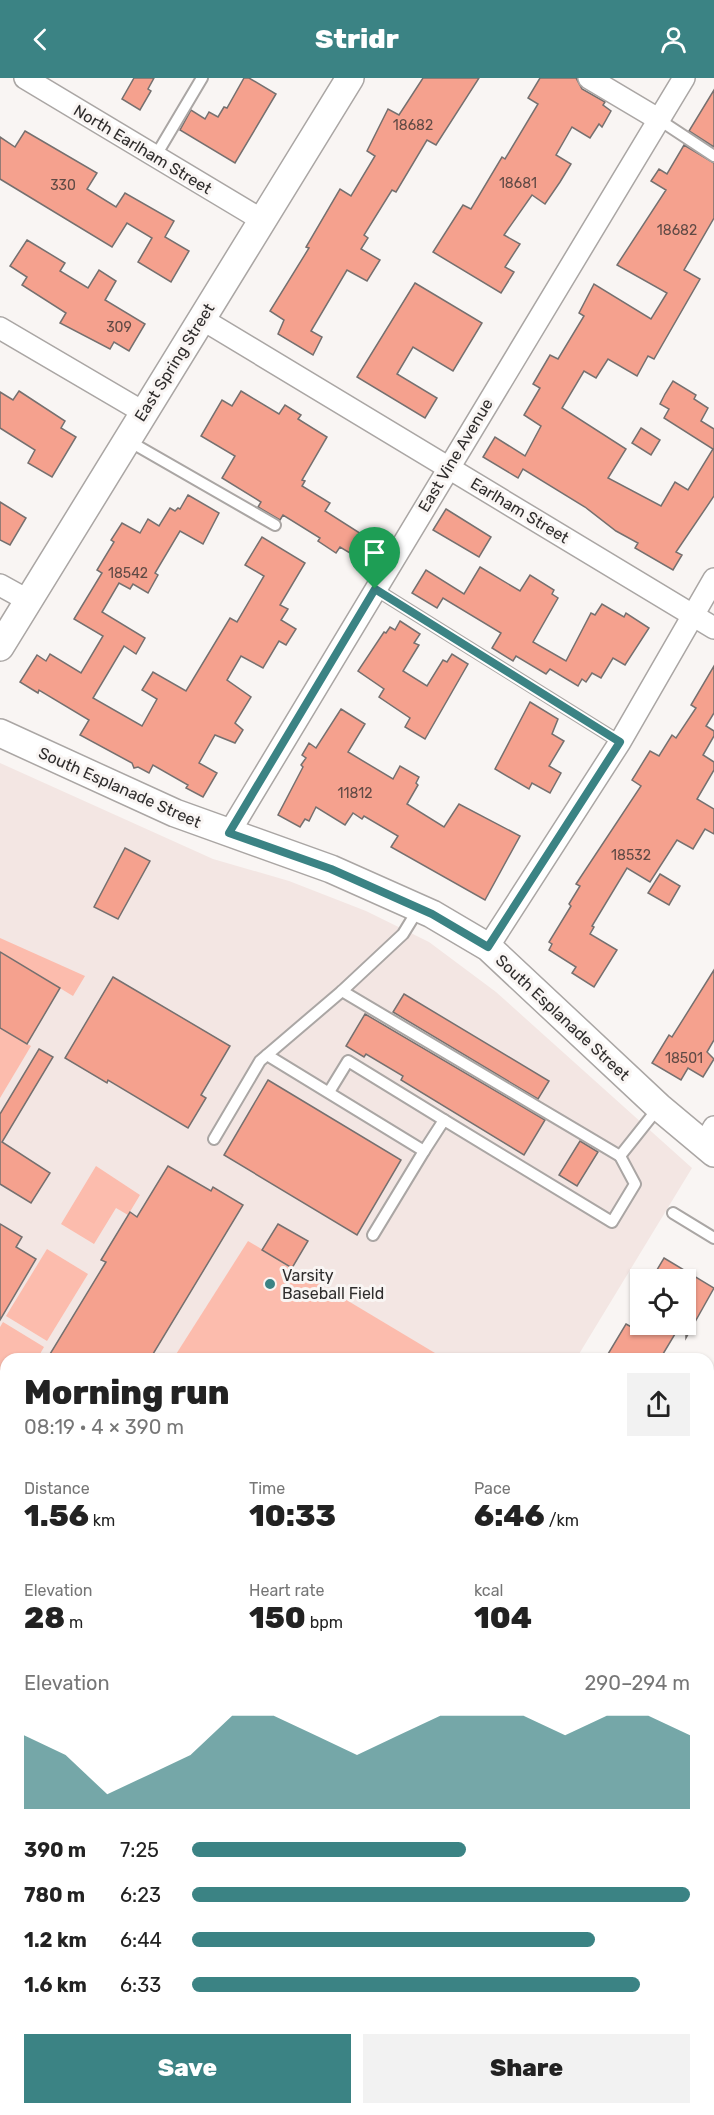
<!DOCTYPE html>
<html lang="en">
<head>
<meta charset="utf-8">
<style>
  :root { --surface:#fff; --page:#f2f2f2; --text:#222; --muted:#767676; --accent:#3b8384 }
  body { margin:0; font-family:Rubik,sans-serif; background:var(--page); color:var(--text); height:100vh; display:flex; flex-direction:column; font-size:22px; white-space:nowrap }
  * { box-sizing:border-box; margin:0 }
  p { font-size:20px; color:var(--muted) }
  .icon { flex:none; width:33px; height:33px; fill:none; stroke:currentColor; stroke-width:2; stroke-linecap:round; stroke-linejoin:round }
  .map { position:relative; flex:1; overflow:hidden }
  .sheet { position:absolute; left:0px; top:1275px; width:714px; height:762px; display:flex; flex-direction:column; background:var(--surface); border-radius:18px 18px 0 0; box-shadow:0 2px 4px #0004 }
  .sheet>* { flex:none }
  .tools { position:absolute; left:630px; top:1191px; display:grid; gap:12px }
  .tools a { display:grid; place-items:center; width:66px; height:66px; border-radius:0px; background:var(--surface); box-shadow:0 2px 4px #0004; font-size:30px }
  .pin { position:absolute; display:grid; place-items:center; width:51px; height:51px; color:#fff; margin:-62px -26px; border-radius:50% 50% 50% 0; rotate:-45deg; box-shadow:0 0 6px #0007 }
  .pin .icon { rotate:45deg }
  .round { display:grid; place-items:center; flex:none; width:63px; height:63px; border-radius:0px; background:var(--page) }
  .summary { display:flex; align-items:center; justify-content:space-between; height:102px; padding:0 24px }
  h1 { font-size:33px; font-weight:800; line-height:45px }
  .figures { display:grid; grid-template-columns:repeat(3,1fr); gap:9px; height:102px; padding:6px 24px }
  .figures div { display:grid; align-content:center }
  .figures b { font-size:30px; font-weight:800 }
  .figures small { font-size:16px; font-weight:400 }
  .figures p { font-size:16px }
  .chart { height:168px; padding:12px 24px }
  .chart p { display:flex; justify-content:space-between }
  .chart svg { width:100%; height:108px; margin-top:6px; fill:var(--accent); opacity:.7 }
  .cta { display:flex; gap:12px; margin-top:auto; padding:12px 24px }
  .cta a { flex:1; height:69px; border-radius:0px; background:var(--accent); color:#fff; font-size:24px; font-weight:800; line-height:69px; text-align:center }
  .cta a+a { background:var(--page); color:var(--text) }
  ul { padding:0 24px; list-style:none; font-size:20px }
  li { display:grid; grid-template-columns:96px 72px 1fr; align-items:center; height:45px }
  li i { height:15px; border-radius:8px; background:var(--accent) }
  header { display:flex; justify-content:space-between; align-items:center; height:78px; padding:0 24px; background:var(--accent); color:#fff; font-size:27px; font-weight:800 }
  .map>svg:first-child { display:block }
  .built { fill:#f3e6e3 }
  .green { fill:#fcbcad }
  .building { fill:#f5a18e; stroke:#75706f; stroke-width:1.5 }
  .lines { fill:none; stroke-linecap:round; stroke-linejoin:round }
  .service-casing { stroke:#aaa6a4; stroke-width:14 }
  .minor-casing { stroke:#aaa6a4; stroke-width:24 }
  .tertiary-casing { stroke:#aaa6a4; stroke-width:30 }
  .primary-casing { stroke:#aaa6a4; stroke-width:36 }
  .service { stroke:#fff; stroke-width:10 }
  .minor { stroke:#fff; stroke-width:21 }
  .tertiary { stroke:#fff; stroke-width:27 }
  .primary { stroke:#fff; stroke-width:33 }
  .route-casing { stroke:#fff; stroke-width:12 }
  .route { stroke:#3b8384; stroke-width:8 }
  .poi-dot { fill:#3b8384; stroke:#f9f5f3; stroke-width:2 }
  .labels { text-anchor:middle; stroke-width:6; stroke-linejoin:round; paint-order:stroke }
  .number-label { font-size:14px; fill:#604a45 }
  .street-label { font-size:16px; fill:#2f2d2d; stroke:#f9f5f3 }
  .poi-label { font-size:16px; fill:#2f2d2d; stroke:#f9f5f3; text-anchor:start }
</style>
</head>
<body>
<header><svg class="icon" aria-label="back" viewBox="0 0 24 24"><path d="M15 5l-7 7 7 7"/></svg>Stridr<svg class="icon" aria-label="person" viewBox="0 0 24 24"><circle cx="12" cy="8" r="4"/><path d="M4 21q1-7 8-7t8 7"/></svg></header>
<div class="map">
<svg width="714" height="2037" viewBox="0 0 714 2037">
  <rect width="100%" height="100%" fill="#f9f5f3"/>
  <g class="built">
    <polygon points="0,685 213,781 289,803 366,833 429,864 496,914 692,1090 576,1281 6,1281 6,2031 133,2031 143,2037 0,2037"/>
    <polygon points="714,1668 714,1994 708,2004 708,1678"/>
    <polygon points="501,2031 692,2031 688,2037 497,2037"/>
  </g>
  <g class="green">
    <polygon points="0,860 85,898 73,918 0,874"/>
    <polygon points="0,950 31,968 0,1020"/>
    <polygon points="96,1088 140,1117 128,1137 116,1130 94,1166 61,1146"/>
    <polygon points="248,1163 445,1281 173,1281"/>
    <polygon points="47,1171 88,1196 47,1263 6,1238"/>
    <polygon points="3,1244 44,1269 37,1281 6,1281 6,1317 0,1314 0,1249"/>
    <polygon points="6,1521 6,2031 133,2031 143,2037 0,2037 0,1530"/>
  </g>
  <g class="building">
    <polygon points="134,0 154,0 148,11 151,13 140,32 122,21"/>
    <polygon points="244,0 249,0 276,16 235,85 180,52 191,32 205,41 209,34 218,39 224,29 227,30"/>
    <polygon points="423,0 479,0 436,67 427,62 396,114 392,112 364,157 368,160 361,171 380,182 367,203 347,192 311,253 322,259 313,277 278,256 284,242 270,233 309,170 306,169 340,111 351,118 375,78 367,73 388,31 399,37"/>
    <polygon points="540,0 576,0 582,11 605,24 603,27 611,33 602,49 599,46 590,60 572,49 556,77 571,86 560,104 545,126 532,117 504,157 520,166 505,189 514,194 501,215 433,174 463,127 471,131 502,79 505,81 538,26 528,20"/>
    <polygon points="714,12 714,69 689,53"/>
    <polygon points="25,53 97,95 87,111 116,129 125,115 174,143 165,159 189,173 171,204 138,184 152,160 127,145 112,169 0,101 0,59 15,69"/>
    <polygon points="684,67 714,85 714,140 684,192 700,201 654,281 648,278 637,298 608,281 596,300 584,293 562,330 626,371 608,400 661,428 675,404 688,412 713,371 664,340 669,331 660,326 665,316 673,303 696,317 694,321 708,330 701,343 714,351 714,418 676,474 682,477 673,492 635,470 638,465 616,453 585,429 523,391 518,400 483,379 495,359 525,378 541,348 524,337 540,310 533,306 550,277 558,281 584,238 579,235 594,206 651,241 667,215 617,187 666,112 651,103 659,91 667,96"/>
    <polygon points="27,162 65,185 60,193 88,210 99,192 116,203 105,222 145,246 129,273 114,264 110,271 60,245 66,235 22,207 27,199 10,188"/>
    <polygon points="415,205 482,245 453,293 413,269 397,296 437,320 425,340 357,299"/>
    <polygon points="19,313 65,343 61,350 76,359 52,399 28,385 35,372 0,350 0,314 13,322"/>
    <polygon points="241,313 279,336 285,327 301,337 298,341 327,359 302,402 305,403 302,408 330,425 325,433 366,459 355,478 340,469 336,475 318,463 320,460 283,437 280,442 258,429 261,424 222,400 235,378 201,358 222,322 232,328"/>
    <polygon points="641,350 660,362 651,377 632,365"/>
    <polygon points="188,417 219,435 203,466 180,453 155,495 158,497 148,515 133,506 130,511 119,505 102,534 145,560 136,576 124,568 93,620 142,648 157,621 142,612 153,594 186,613 230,540 237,544 264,498 245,487 262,459 305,485 280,527 288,531 281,542 296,551 286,567 279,563 263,590 241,578 227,602 251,619 235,645 243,652 235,665 215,657 199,685 217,695 203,719 186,710 188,707 153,687 149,695 138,689 134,690 132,685 80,657 89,642 39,612 38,615 20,604 37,577 46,583 50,576 81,595 103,558 74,541 102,495 97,492 114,464 111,462 122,445 140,455 148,441 159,448 170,430 175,433 178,430 180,431"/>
    <polygon points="0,424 26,440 10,467 0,462"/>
    <polygon points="446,431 491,459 479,479 433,452"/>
    <polygon points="480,489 520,513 530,497 554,512 552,516 558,520 533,564 566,583 591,535 595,537 602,526 624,539 626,535 649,550 625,587 613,580 601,600 592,595 586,604 582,601 578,608 550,591 546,596 516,578 513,583 492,570 501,555 443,520 437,530 412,515 426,492 464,516"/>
    <polygon points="400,543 420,556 414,565 419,567 403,593 427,608 443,582 447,584 452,576 468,586 425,661 405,649 410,640 379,619 384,611 358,593 384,554 386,555 390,549 395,552"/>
    <polygon points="714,588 714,635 706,648 714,653 714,658 703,677 714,684 714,692 697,721 714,731 714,756 705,751 693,771 677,762 650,804 627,790 592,848 594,849 590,856 617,872 594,909 572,895 576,889 549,872 552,866 549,864 571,828 569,826 580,808 576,806 641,708 632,702 650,673 659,678 672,657 676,660 696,630 691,627"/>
    <polygon points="530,624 558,641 552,656 564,663 549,688 561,695 550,715 532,705 529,711 495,691"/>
    <polygon points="341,631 365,646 348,674 393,701 400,688 419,699 416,705 418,707 407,726 444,749 459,726 520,758 485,822 391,769 398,758 364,738 362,741 353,735 345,747 316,729 309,743 305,741 300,749 278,737 303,689 301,687 306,680 302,677 309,665 316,670"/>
    <polygon points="125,770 150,783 118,841 94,829"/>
    <polygon points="660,796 680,808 669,827 648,815"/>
    <polygon points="0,874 60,910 27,966 0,950"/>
    <polygon points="714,892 714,962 707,974 714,981 703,999 688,990 681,1002 652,985 669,957 672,959"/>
    <polygon points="113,899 230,968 201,1017 206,1020 188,1050 108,1002 107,1005 65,980"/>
    <polygon points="404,916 549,1003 538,1021 393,934"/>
    <polygon points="365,936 545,1042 524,1077 401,1002 403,998 366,976 364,979 346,968"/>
    <polygon points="39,971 53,979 2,1064 50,1095 31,1125 0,1106 0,1036"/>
    <polygon points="268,1002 401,1082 357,1157 224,1077"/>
    <polygon points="580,1063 598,1074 577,1108 559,1097"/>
    <polygon points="168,1088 211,1113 213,1109 243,1127 150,1281 47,1281 106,1184 101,1182 130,1134 137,1139"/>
    <polygon points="0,1146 22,1159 16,1169 36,1181 0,1242"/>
    <polygon points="278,1146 308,1163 292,1190 262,1172"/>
    <polygon points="664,1180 714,1210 686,1260 686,1202 651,1202"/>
    <polygon points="626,1246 635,1251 638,1246 681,1246 660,1281 605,1281"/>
  </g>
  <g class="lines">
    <g class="service-casing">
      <g id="service">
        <polyline points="658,41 714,78"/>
        <polyline points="155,79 202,0"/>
        <polyline points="127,362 275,447"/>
        <polyline points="375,511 620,664"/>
        <polyline points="419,830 403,856 342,913 620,1078 659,1029"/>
        <polyline points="267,977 424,1073 373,1157"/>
        <polyline points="329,1014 348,983 444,1042"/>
        <polyline points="214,1061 260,983 342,913"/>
        <polyline points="424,1073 444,1042 612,1144 635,1106 620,1078"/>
        <polyline points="673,1135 714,1160"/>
        <polyline points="708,1303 714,1307"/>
        <polyline points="708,1868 714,1869"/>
        <polyline points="0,1959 6,1962"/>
        <polyline points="708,1985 714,1975"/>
        <polyline points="122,2031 132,2037"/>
        <polyline points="523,2031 531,2037"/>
        <polyline points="677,2037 681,2031"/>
      </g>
    </g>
    <g class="minor-casing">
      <g id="minor">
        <polyline points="25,0 262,142"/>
        <polyline points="589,0 658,41"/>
        <polyline points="202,241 714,550"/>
        <polyline points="0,250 143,334"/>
        <polyline points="0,507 29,523"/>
        <polyline points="229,755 684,0"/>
        <polyline points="488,869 620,664 714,501"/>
        <polyline points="703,1068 714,1049"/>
        <polyline points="708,1684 714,1688"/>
      </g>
    </g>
    <g class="tertiary-casing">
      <g id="tertiary">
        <polyline points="0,569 350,0"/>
        <polyline points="0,655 175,735 331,791 432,836 488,869 659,1029 714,1075"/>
      </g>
    </g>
    <g class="primary-casing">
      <g id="primary">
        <polyline points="708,1613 714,1603"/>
        <polyline points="451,2037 454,2031"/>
      </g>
    </g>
    <use href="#service" class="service"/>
    <use href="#minor" class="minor"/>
    <use href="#tertiary" class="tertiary"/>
    <use href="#primary" class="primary"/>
  </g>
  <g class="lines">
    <g class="route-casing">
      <polygon id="route" points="375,511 620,664 488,869 432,836 331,791 229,755"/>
    </g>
    <use href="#route" class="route"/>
  </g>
  <circle class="poi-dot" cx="270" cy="1206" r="6"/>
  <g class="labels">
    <g class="number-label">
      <text x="413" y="52">18682</text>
      <text x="518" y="110">18681</text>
      <text x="63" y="112">330</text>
      <text x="677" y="157">18682</text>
      <text x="119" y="254">309</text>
      <text x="128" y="500">18542</text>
      <text x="355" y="720">11812</text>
      <text x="631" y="782">18532</text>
      <text x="684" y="985">18501</text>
    </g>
    <g class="street-label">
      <text transform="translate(143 71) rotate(31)" y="6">North Earlham Street</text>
      <text transform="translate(174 284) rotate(-58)" y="6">East Spring Street</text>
      <text transform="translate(455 377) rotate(-59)" y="6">East Vine Avenue</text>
      <text transform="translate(520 432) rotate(31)" y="6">Earlham Street</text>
      <text transform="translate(120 709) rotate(24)" y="6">South Esplanade Street</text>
      <text transform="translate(563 939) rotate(43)" y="6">South Esplanade Street</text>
    </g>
    <g class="poi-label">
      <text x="282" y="1203">Varsity<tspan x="282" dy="18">Baseball Field</tspan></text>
    </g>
  </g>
</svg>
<div class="tools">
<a><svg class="icon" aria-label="locate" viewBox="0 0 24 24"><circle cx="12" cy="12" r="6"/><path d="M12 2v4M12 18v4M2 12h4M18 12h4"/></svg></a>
</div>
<div class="pin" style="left:375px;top:511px;background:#1e9e55"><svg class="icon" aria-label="arrive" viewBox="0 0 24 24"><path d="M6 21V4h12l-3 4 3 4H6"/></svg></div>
<section class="sheet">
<div class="summary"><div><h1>Morning run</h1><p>08:19 · 4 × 390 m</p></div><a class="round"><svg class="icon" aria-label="share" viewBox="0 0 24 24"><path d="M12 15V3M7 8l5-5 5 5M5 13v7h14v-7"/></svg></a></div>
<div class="figures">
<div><p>Distance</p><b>1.56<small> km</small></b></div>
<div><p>Time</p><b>10:33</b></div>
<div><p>Pace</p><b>6:46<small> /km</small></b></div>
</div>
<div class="figures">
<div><p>Elevation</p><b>28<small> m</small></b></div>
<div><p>Heart rate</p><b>150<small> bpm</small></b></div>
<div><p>kcal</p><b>104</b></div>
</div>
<div class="chart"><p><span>Elevation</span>290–294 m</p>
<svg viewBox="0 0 160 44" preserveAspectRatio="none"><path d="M0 44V14L10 22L20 38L30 30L40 22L50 6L60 6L70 14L80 22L90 14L100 6L110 6L120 6L130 14L140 6L150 6L160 14V44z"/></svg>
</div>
<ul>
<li><b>390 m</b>7:25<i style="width:55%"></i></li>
<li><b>780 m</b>6:23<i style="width:100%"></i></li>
<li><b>1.2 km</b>6:44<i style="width:81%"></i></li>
<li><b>1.6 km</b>6:33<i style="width:90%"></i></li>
</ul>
<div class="cta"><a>Save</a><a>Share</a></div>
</section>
</div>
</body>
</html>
